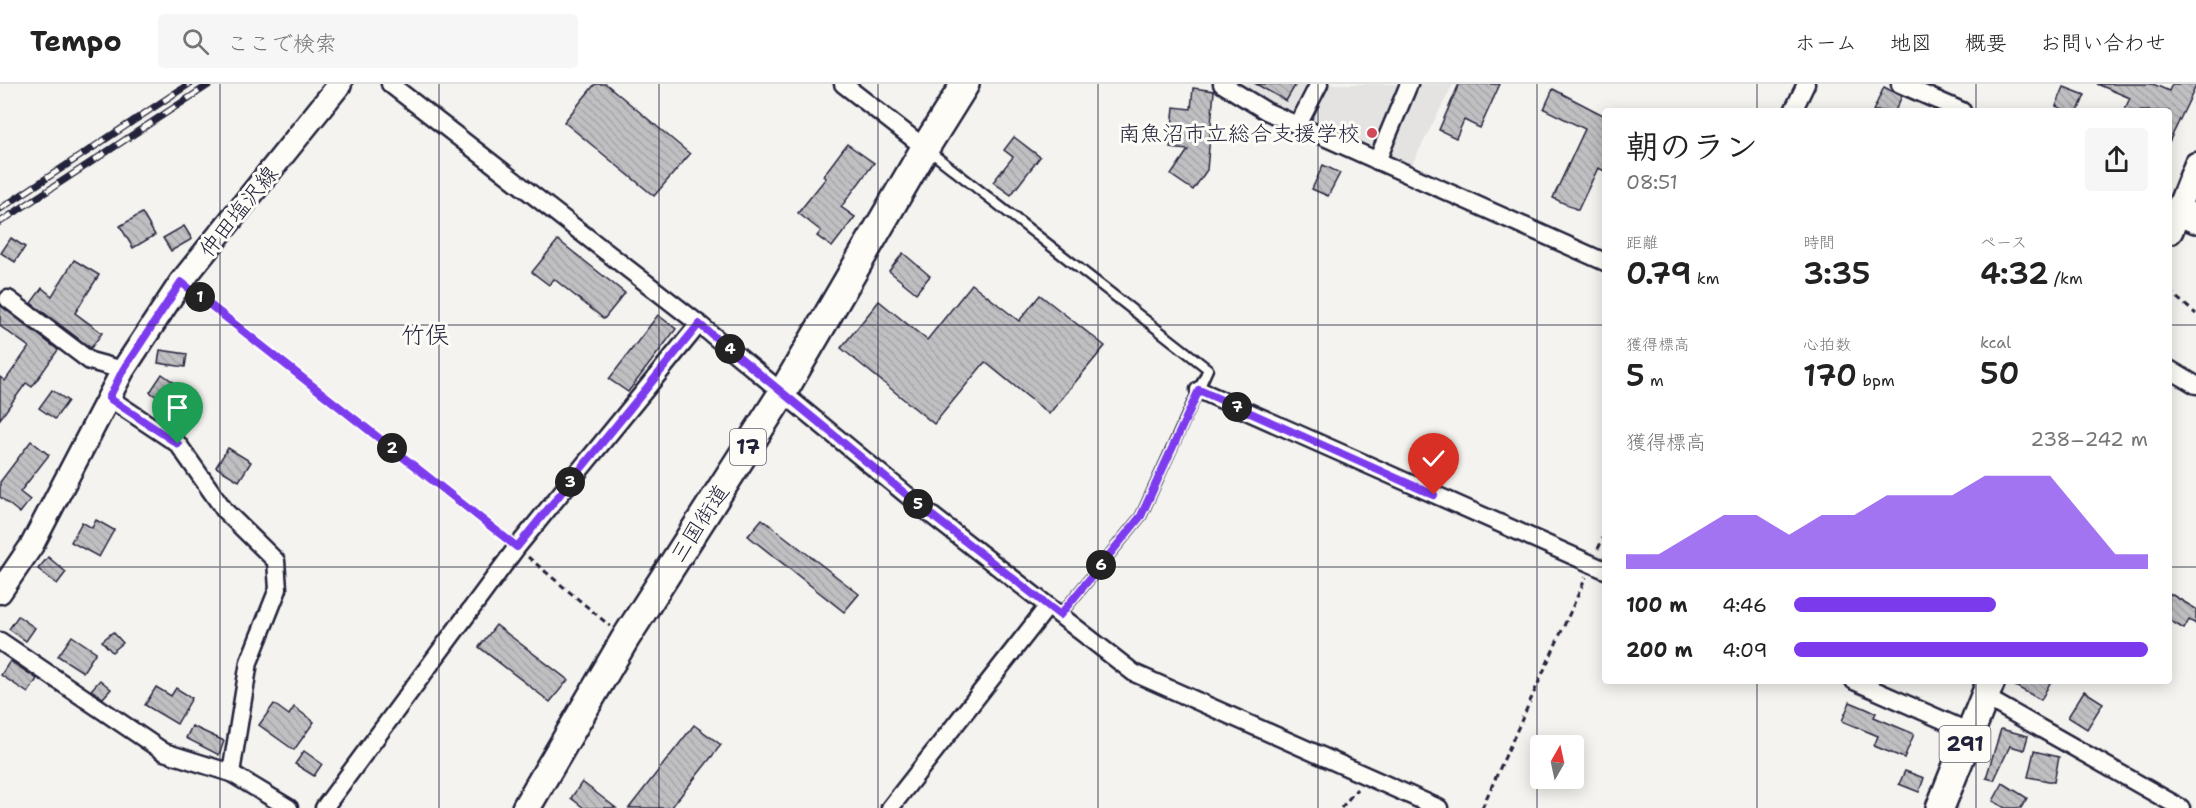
<!DOCTYPE html>
<html lang="ja">
<head>
<meta charset="utf-8">
<style>
  :root { --surface:#fff; --page:#f6f6f6; --text:#222; --muted:#767676; --line:#e0e0e0; --accent:#7c3aed }
  body { margin:0; font-family:"Shantell Sans","Klee One",sans-serif; background:var(--page); color:var(--text); height:100vh; display:flex; flex-direction:column; font-size:22px; white-space:nowrap }
  * { box-sizing:border-box; margin:0 }
  p { font-size:20px; color:var(--muted) }
  .icon { flex:none; width:33px; height:33px; fill:none; stroke:currentColor; stroke-width:2; stroke-linecap:round; stroke-linejoin:round }
  .map { position:relative; flex:1; overflow:hidden }
  .details { position:absolute; left:1602px; top:24px; width:570px; height:576px; display:flex; flex-direction:column; background:var(--surface); border-radius:6px; box-shadow:0 3px 15px #0003 }
  .details>* { flex:none }
  .needle { width:39px; rotate:9deg }
  .tools { position:absolute; left:1530px; top:651px; display:grid; gap:12px }
  .tools a { display:grid; place-items:center; width:54px; height:54px; border-radius:6px; background:var(--surface); box-shadow:0 3px 15px #0003; font-size:30px }
  .pin { position:absolute; display:grid; place-items:center; width:51px; height:51px; color:#fff; margin:-62px -26px; border-radius:50% 50% 50% 0; rotate:-45deg; box-shadow:0 0 6px #0007 }
  .pin .icon { rotate:45deg }
  .km { position:absolute; width:30px; height:30px; margin:-15px; border-radius:50%; background:#222; color:#fff; font-size:16px; line-height:30px; text-align:center }
  .round { display:grid; place-items:center; flex:none; width:63px; height:63px; border-radius:6px; background:var(--page) }
  .overview { display:flex; align-items:center; justify-content:space-between; height:102px; padding:0 24px }
  h1 { font-size:33px; font-weight:600; line-height:45px }
  .metrics { display:grid; grid-template-columns:repeat(3,1fr); gap:9px; height:102px; padding:6px 24px }
  .metrics div { display:grid; align-content:center }
  .metrics b { font-size:30px; font-weight:600 }
  .metrics small { font-size:16px; font-weight:400 }
  .metrics p { font-size:16px }
  .chart { height:168px; padding:12px 24px }
  .chart p { display:flex; justify-content:space-between }
  .chart svg { width:100%; height:108px; margin-top:6px; fill:var(--accent); opacity:.7 }
  ul { padding:0 24px; list-style:none; font-size:20px }
  li { display:grid; grid-template-columns:96px 72px 1fr; align-items:center; height:45px }
  li i { height:15px; border-radius:8px; background:var(--accent) }
  header { display:flex; align-items:center; gap:36px; box-sizing:border-box; height:84px; padding:0 30px; background:var(--surface); border-bottom:2px solid var(--line) }
  header strong { font-size:28px }
  nav { display:flex; gap:33px; margin-inline-start:auto; font-size:21px }
  .search { width:420px; height:54px; background:var(--page); display:flex; align-items:center; gap:15px; box-sizing:border-box; padding:0 21px; border-radius:6px; color:var(--muted); font-size:22px }
  .map>svg:first-child { display:block }
  .built { fill:#e4e3e2 }
  .building { fill:url(#building-back-hatch); stroke:#22223b; stroke-width:1.5 }
  .lines { fill:none; stroke-linecap:round; stroke-linejoin:round }
  .service-casing { stroke:#22223b; stroke-width:13 }
  .minor-casing { stroke:#22223b; stroke-width:21 }
  .secondary-casing { stroke:#22223b; stroke-width:27 }
  .trunk-casing { stroke:#22223b; stroke-width:32 }
  .path { stroke:#22223b; stroke-width:3; stroke-dasharray:6 4.5; stroke-linecap:butt }
  .service { stroke:#fdfcf7; stroke-width:8 }
  .minor { stroke:#fdfcf7; stroke-width:16 }
  .secondary { stroke:#fdfcf7; stroke-width:22 }
  .trunk { stroke:#fdfcf7; stroke-width:27 }
  .rail-casing { stroke:#22223b; stroke-width:7 }
  .rail { stroke:#fdfcf7; stroke-width:4.5; stroke-dasharray:14; stroke-linecap:butt }
  .route-casing { stroke:#fff; stroke-width:12 }
  .route { stroke:#7c3aed; stroke-width:8 }
  .grid { fill:none; stroke:#22223b; stroke-width:1.5; stroke-opacity:0.55 }
  .poi-dot { fill:#d1495b; stroke:#fdfcf7; stroke-width:2 }
  .labels { text-anchor:middle; stroke-width:6; stroke-linejoin:round; paint-order:stroke }
  .shield { fill:#fdfcf7; stroke:#646373; stroke-width:1.5 }
  .shield-label { font-size:21px; font-weight:bold; fill:#22223b }
  .poi-label { font-size:22px; fill:#22223b; stroke:#fdfcf7; text-anchor:end }
  .street-label { font-size:22px; fill:#22223b; stroke:#fdfcf7 }
  .neighbourhood-label { font-size:24px; fill:#22223b; stroke:#fdfcf7 }
</style>
</head>
<body>
<header>
<strong>Tempo</strong>
<div class="search"><svg class="icon" aria-label="search" viewBox="0 0 24 24"><circle cx="10" cy="10" r="6"/><path d="M15 15l6 6"/></svg>ここで検索</div>
<nav><a>ホーム</a><a>地図</a><a>概要</a><a>お問い合わせ</a></nav>
</header>
<div class="map">
<svg width="2196" height="724" viewBox="0 0 2196 724">
  <defs>
    <pattern id="building-back-hatch" width="6" height="6" patternUnits="userSpaceOnUse" patternTransform="scale(1.5)"><rect width="6" height="6" fill="#c0bfc2"/><path d="M-1 5l2 2M0 0l6 6M5-1l2 2" fill="none" stroke="#a5a4a8"/></pattern>
  </defs>
  <rect width="100%" height="100%" fill="#f4f3ef"/>
  <filter id="ink" filterUnits="userSpaceOnUse"><feTurbulence type="fractalNoise" baseFrequency=".0167" numOctaves="2"/><feDisplacementMap in="SourceGraphic" scale="12" xChannelSelector="R" yChannelSelector="G"/><feConvolveMatrix kernelMatrix="1 2 1 2 8 2 1 2 1" color-interpolation-filters="sRGB"/></filter>
  <g filter="url(#ink)">
    <polygon class="built" points="1231,0 1453,0 1407,90"/>
    <g class="building">
      <polygon points="595,0 606,0 690,70 654,112 564,38"/>
      <polygon points="1256,0 1296,0 1286,17"/>
      <polygon points="1459,0 1500,0 1480,44 1464,36 1456,54 1439,46"/>
      <polygon points="2097,0 2153,0 2169,7 2172,0 2196,0 2196,2 2169,58 2169,27 2124,27 2130,14"/>
      <polygon points="1884,3 1902,12 1895,27 1873,27"/>
      <polygon points="2064,3 2085,11 2078,27 2067,27 2056,22"/>
      <polygon points="1193,4 1214,7 1207,86 1193,106 1171,91 1188,66 1170,64 1174,23 1191,25"/>
      <polygon points="1553,5 1605,32 1605,87 1598,84 1578,126 1553,114 1585,45 1544,25"/>
      <polygon points="1014,53 1040,73 1011,111 993,98 1013,73 1004,66"/>
      <polygon points="847,60 874,79 841,123 855,133 832,163 817,152 821,147 798,129 826,94 823,92"/>
      <polygon points="1323,81 1340,89 1328,112 1312,105"/>
      <polygon points="142,129 155,151 133,164 120,142"/>
      <polygon points="184,142 192,155 171,167 163,154"/>
      <polygon points="11,154 25,163 15,178 1,169"/>
      <polygon points="558,156 625,209 604,235 554,195 549,201 532,188"/>
      <polygon points="903,169 930,192 916,209 889,187"/>
      <polygon points="74,176 99,191 75,229 102,249 91,264 31,219 42,204 52,212"/>
      <polygon points="972,200 1019,237 1040,211 1105,262 1049,330 985,278 934,340 841,264 879,217 927,256"/>
      <polygon points="0,221 58,266 32,303 26,299 0,335 0,293 5,297 29,263 0,242"/>
      <polygon points="658,231 676,245 628,308 609,295"/>
      <polygon points="160,266 187,270 185,283 158,279"/>
      <polygon points="162,290 179,302 167,320 150,308"/>
      <polygon points="52,306 68,317 55,335 39,324"/>
      <polygon points="31,357 49,371 20,408 30,416 20,429 0,413 0,398"/>
      <polygon points="228,364 251,378 239,397 216,383"/>
      <polygon points="762,435 859,510 844,528 748,452"/>
      <polygon points="96,436 114,446 99,473 71,458 82,438 92,444"/>
      <polygon points="48,473 66,488 57,500 38,485"/>
      <polygon points="2169,509 2196,525 2196,540 2189,536 2184,545 2169,536"/>
      <polygon points="18,532 35,544 26,557 9,545"/>
      <polygon points="496,541 568,596 550,618 479,563"/>
      <polygon points="113,548 123,559 112,568 102,557"/>
      <polygon points="72,552 96,568 83,588 58,572"/>
      <polygon points="10,577 37,595 28,609 1,591"/>
      <polygon points="100,596 111,605 103,614 91,606"/>
      <polygon points="2006,597 2051,597 2041,616"/>
      <polygon points="156,603 171,612 176,604 192,614 177,640 145,621"/>
      <polygon points="2084,607 2103,619 2087,645 2068,633"/>
      <polygon points="1850,618 1876,629 1874,633 1914,650 1904,674 1874,662 1878,652 1842,637"/>
      <polygon points="274,620 289,631 294,623 314,638 294,666 259,641"/>
      <polygon points="694,641 721,661 671,724 629,724"/>
      <polygon points="192,642 224,657 219,671 186,654"/>
      <polygon points="2001,645 2028,652 2024,666 2010,662 1994,696 1986,694"/>
      <polygon points="304,667 322,680 314,692 295,680"/>
      <polygon points="2034,667 2059,673 2054,698 2028,693"/>
      <polygon points="1905,687 1924,694 1919,708 1899,700"/>
      <polygon points="582,698 616,724 584,724 571,714"/>
      <polygon points="2003,699 2027,714 2021,724 2005,724 1993,717"/>
    </g>
    <g class="lines">
      <g class="service-casing">
        <polyline id="service" points="928,66 1208,285 1141,432 1060,531"/>
      </g>
      <g class="minor-casing">
        <g id="minor">
          <polyline points="390,0 699,240 930,430 1134,589 1439,724"/>
          <polyline points="843,0 925,64"/>
          <polyline points="1222,0 1266,27 1605,178"/>
          <polyline points="1900,0 1962,27"/>
          <polyline points="1793,27 1806,0"/>
          <polyline points="1298,41 1319,0"/>
          <polyline points="1377,77 1409,0"/>
          <polyline points="8,215 90,277 123,286"/>
          <polyline points="2169,285 2196,301"/>
          <polyline points="1199,306 1605,486"/>
          <polyline points="109,314 178,360 225,427 276,477 278,505 249,578 231,689"/>
          <polyline points="0,557 164,668 231,689 289,724"/>
          <polyline points="1854,597 1970,648"/>
          <polyline points="1985,613 2181,724"/>
          <polyline points="324,724 517,463 699,240"/>
          <polyline points="890,724 1048,522"/>
        </g>
      </g>
      <g class="secondary-casing">
        <g id="secondary">
          <polyline points="2177,127 2196,80"/>
          <polyline points="0,508 32,461 123,286 181,198 340,0"/>
        </g>
      </g>
      <g class="trunk-casing">
        <g id="trunk">
          <polyline points="2169,146 2177,127 2196,135"/>
          <polyline points="526,724 625,555 783,308 925,64 965,0"/>
          <polyline points="1940,724 1991,597"/>
        </g>
      </g>
      <g class="path">
        <polyline points="2169,207 2196,230"/>
        <polyline points="196,210 504,453"/>
        <polyline points="1598,465 1605,450"/>
        <polyline points="528,473 610,542"/>
        <polyline points="1341,724 1357,705"/>
        <polyline points="1482,724 1586,493"/>
      </g>
      <use href="#service" class="service"/>
      <use href="#minor" class="minor"/>
      <use href="#secondary" class="secondary"/>
      <use href="#trunk" class="trunk"/>
      <g class="rail-casing">
        <g id="rail">
          <polyline points="0,125 189,0"/>
          <polyline points="0,138 210,0"/>
        </g>
      </g>
      <use href="#rail" class="rail"/>
    </g>
  </g>
  <g class="lines" filter="url(#ink)">
    <g class="route-casing">
      <polyline id="route" points="178,360 109,314 123,286 181,198 517,463 699,240 930,430 1060,531 1141,432 1199,306 1434,411"/>
    </g>
    <use href="#route" class="route"/>
  </g>
  <path class="grid" d="M 220,0 L 220,724M 439,0 L 439,724M 659,0 L 659,724M 878,0 L 878,724M 1098,0 L 1098,724M 1318,0 L 1318,724M 1537,0 L 1537,724M 1757,0 L 1757,27M 1976,0 L 1976,27M 0,241 L 1605,241M 2169,241 L 2196,241M 0,483 L 1605,483M 2169,483 L 2196,483M 1757,597 L 1757,724M 1976,597 L 1976,724"/>
  <circle class="poi-dot" cx="1372" cy="49" r="6"/>
  <g class="labels">
    <g class="shield">
      <rect x="730" y="345" width="36" height="36" rx="4.5"/>
      <rect x="1939.5" y="642" width="51" height="36" rx="4.5"/>
    </g>
    <g class="shield-label">
      <text x="748" y="370">17</text>
      <text x="1965" y="667">291</text>
    </g>
    <g class="poi-label">
      <text x="1360" y="57">南魚沼市立総合支援学校</text>
    </g>
    <g class="street-label">
      <text transform="translate(238 127) rotate(-51)" y="8">仲田塩沢線</text>
      <text transform="translate(699 439) rotate(-57)" y="8">三国街道</text>
    </g>
    <g class="neighbourhood-label">
      <text x="425" y="259">竹俣</text>
    </g>
  </g>
</svg>
<div class="tools">
<a><svg class="needle" viewBox="-14 -14 28 28"><path d="M0-13l5 13h-10z" fill="#e53935"/><path d="M0 13l5-13h-10z" fill="#767676"/></svg></a>
</div>
<div class="pin" style="left:178px;top:360px;background:#1e9e55"><svg class="icon" aria-label="arrive" viewBox="0 0 24 24"><path d="M6 21V4h12l-3 4 3 4H6"/></svg></div>
<div class="pin" style="left:1434px;top:411px;background:#d93025"><svg class="icon" aria-label="check" viewBox="0 0 24 24"><path d="M5 12l5 5 9-10"/></svg></div>
<b class="km" style="left:200px;top:213px">1</b>
<b class="km" style="left:392px;top:364px">2</b>
<b class="km" style="left:570px;top:398px">3</b>
<b class="km" style="left:730px;top:265px">4</b>
<b class="km" style="left:918px;top:420px">5</b>
<b class="km" style="left:1101px;top:481px">6</b>
<b class="km" style="left:1237px;top:323px">7</b>
<section class="details">
<div class="overview"><div><h1>朝のラン</h1><p>08:51</p></div><a class="round"><svg class="icon" aria-label="share" viewBox="0 0 24 24"><path d="M12 15V3M7 8l5-5 5 5M5 13v7h14v-7"/></svg></a></div>
<div class="metrics">
<div><p>距離</p><b>0.79<small> km</small></b></div>
<div><p>時間</p><b>3:35</b></div>
<div><p>ペース</p><b>4:32<small> /km</small></b></div>
</div>
<div class="metrics">
<div><p>獲得標高</p><b>5<small> m</small></b></div>
<div><p>心拍数</p><b>170<small> bpm</small></b></div>
<div><p>kcal</p><b>50</b></div>
</div>
<div class="chart"><p><span>獲得標高</span>238–242 m</p>
<svg viewBox="0 0 160 44" preserveAspectRatio="none"><path d="M0 44V38L10 38L20 30L30 22L40 22L50 30L60 22L70 22L80 14L90 14L100 14L110 6L120 6L130 6L140 22L150 38L160 38V44z"/></svg>
</div>
<ul>
<li><b>100 m</b>4:46<i style="width:57%"></i></li>
<li><b>200 m</b>4:09<i style="width:100%"></i></li>
</ul>
</section>
</div>
</body>
</html>
